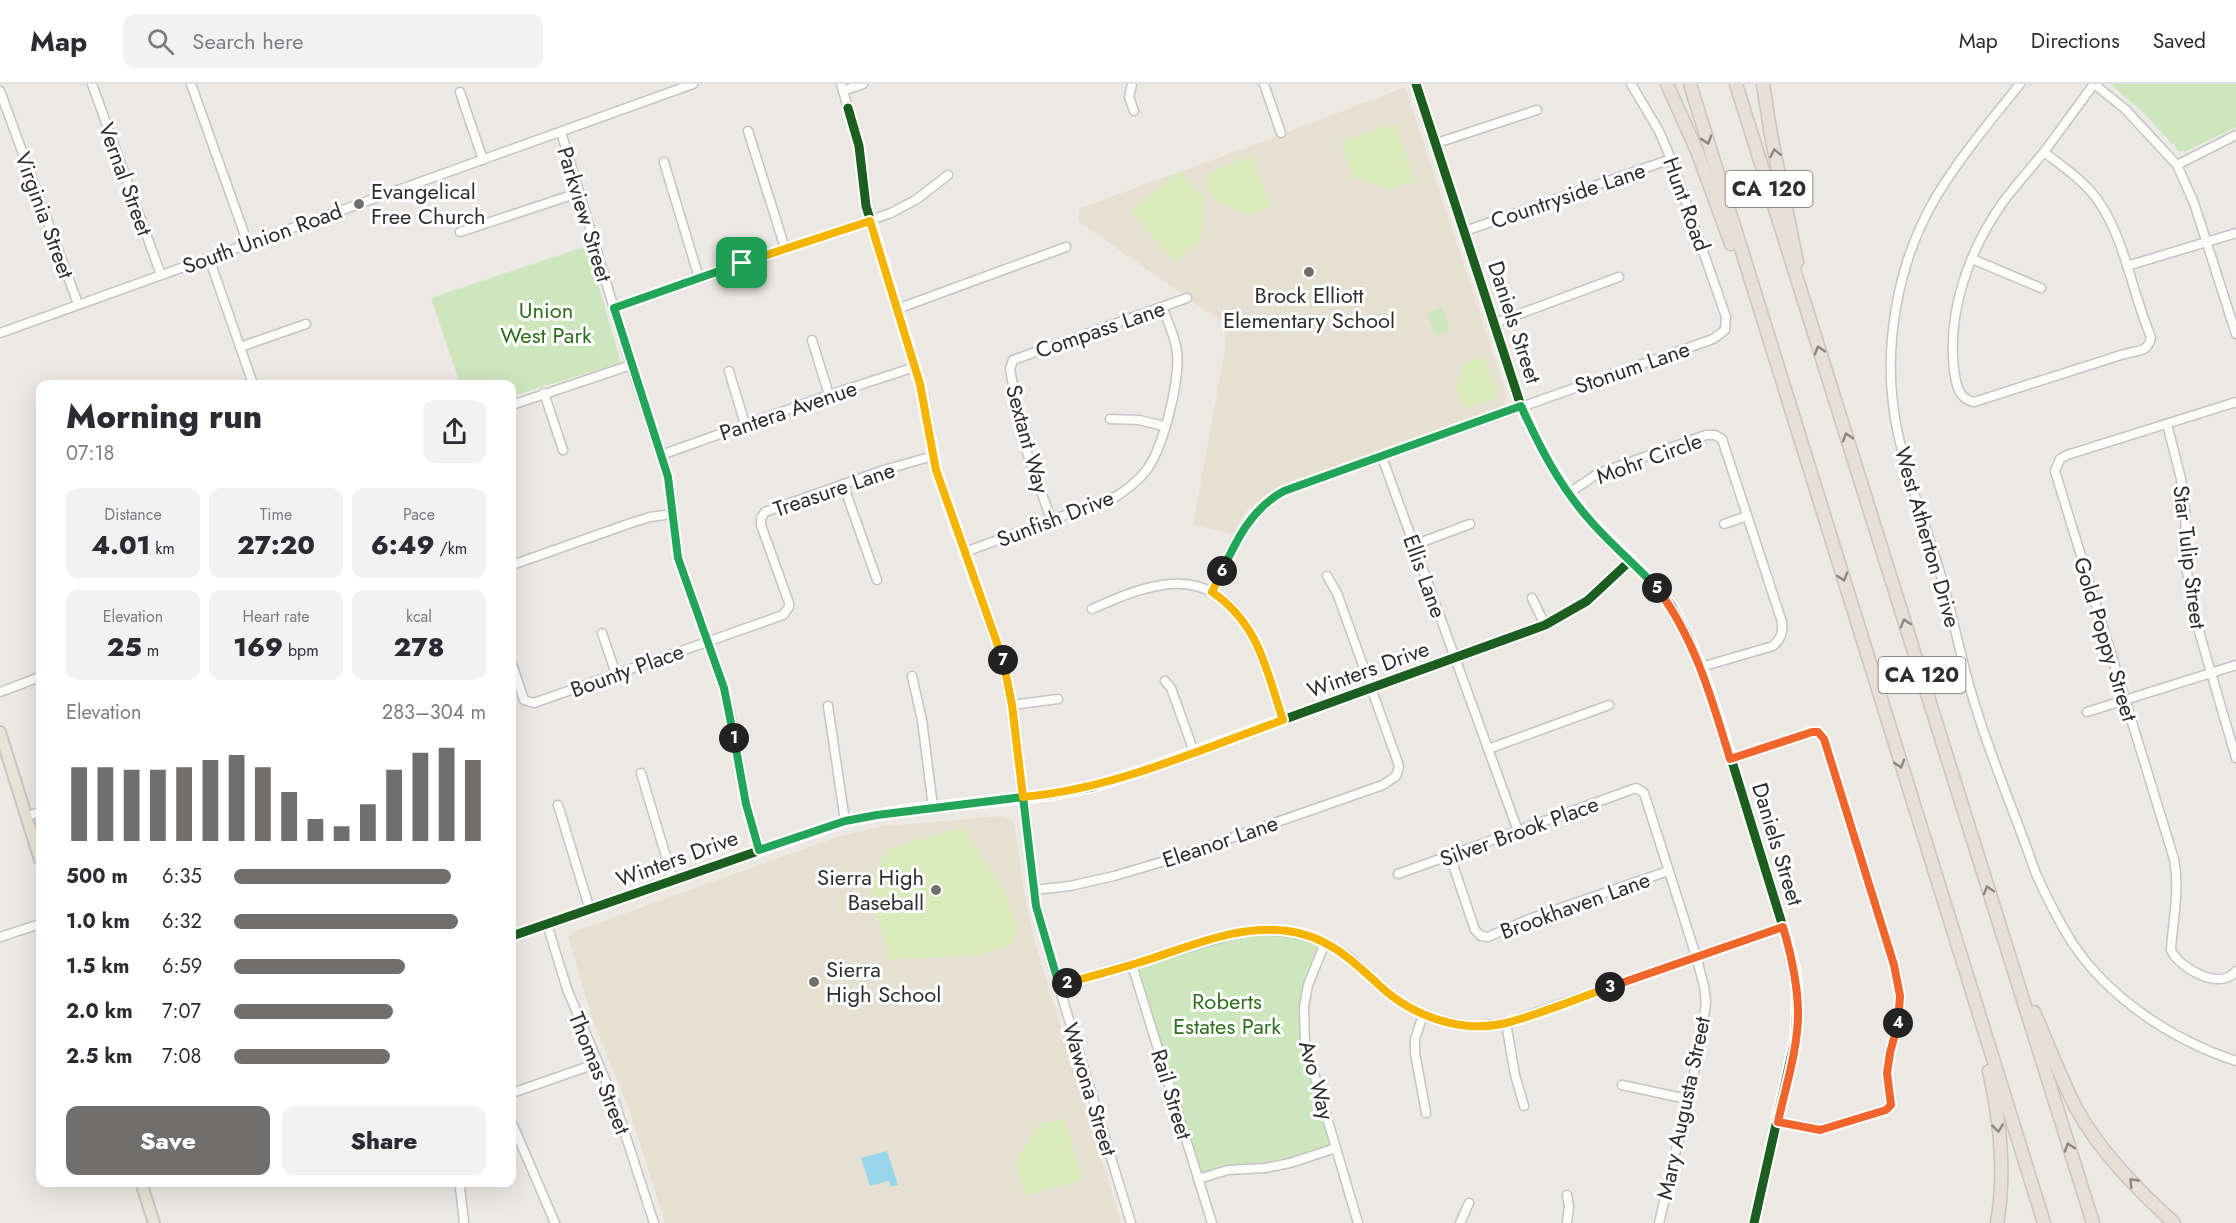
<!DOCTYPE html>
<html lang="en">
<head>
<meta charset="utf-8">
<style>
  :root { --surface:#fff; --page:#f2f2f3; --text:#2b2b33; --muted:#7c7c81; --line:#e1e1e2; --accent:#706f6e }
  body { margin:0; font-family:Jost,sans-serif; background:var(--page); color:var(--text); height:100vh; display:flex; flex-direction:column; font-size:22px; white-space:nowrap }
  * { box-sizing:border-box; margin:0 }
  p { font-size:20px; color:var(--muted) }
  .icon { flex:none; width:33px; height:33px; fill:none; stroke:currentColor; stroke-width:2; stroke-linecap:round; stroke-linejoin:round }
  .map { position:relative; flex:1; overflow:hidden }
  .sheet { position:absolute; left:36px; top:296px; width:480px; height:807px; display:flex; flex-direction:column; background:var(--surface); border-radius:12px; box-shadow:0 6px 24px #0002 }
  .sheet>* { flex:none }
  .pin { position:absolute; display:grid; place-items:center; width:51px; height:51px; color:#fff; margin:-26px; border-radius:12px; box-shadow:0 3px 9px #0006 }
  .km { position:absolute; width:30px; height:30px; margin:-15px; border-radius:50%; background:#222; color:#fff; font-size:16px; line-height:30px; text-align:center }
  .round { display:grid; place-items:center; flex:none; width:63px; height:63px; border-radius:12px; background:var(--page) }
  .head { display:flex; align-items:center; justify-content:space-between; height:102px; padding:0 30px }
  h1 { font-size:33px; font-weight:800; line-height:45px }
  .stats { display:grid; grid-template-columns:repeat(3,1fr); gap:9px; height:102px; padding:6px 30px }
  .stats div { display:grid; align-content:center; border-radius:12px; background:var(--page); text-align:center }
  .stats b { font-size:26px; font-weight:800 }
  .stats small { font-size:16px; font-weight:400 }
  .stats p { font-size:16px }
  .chart { height:168px; padding:12px 30px }
  .chart p { display:flex; justify-content:space-between }
  .chart svg { width:100%; height:108px; margin-top:6px; stroke:var(--accent); stroke-width:6 }
  .action { display:flex; gap:12px; margin-top:auto; padding:12px 30px }
  .action a { flex:1; height:69px; border-radius:12px; background:var(--accent); color:#fff; font-size:24px; font-weight:800; line-height:69px; text-align:center }
  .action a+a { background:var(--page); color:var(--text) }
  ul { padding:0 30px; list-style:none; font-size:20px }
  li { display:grid; grid-template-columns:96px 72px 1fr; align-items:center; height:45px }
  li i { height:15px; border-radius:8px; background:var(--accent) }
  header { display:flex; align-items:center; gap:36px; box-sizing:border-box; height:84px; padding:0 30px; background:var(--surface); border-bottom:2px solid var(--line) }
  header strong { font-size:28px }
  nav { display:flex; gap:33px; margin-inline-start:auto; font-size:21px }
  .search { width:420px; height:54px; background:var(--page); display:flex; align-items:center; gap:15px; box-sizing:border-box; padding:0 21px; border-radius:12px; color:var(--muted); font-size:22px }
  .map>svg:first-child { display:block }
  .education { fill:#e6e0d3 }
  .green { fill:#cee6be }
  .pitch { fill:#d9eabb }
  .water { fill:#99d6ec }
  .lines { fill:none; stroke-linecap:round; stroke-linejoin:round }
  .minor-casing { stroke:#c5c4c5; stroke-width:11 }
  .major-casing { stroke:#c6c5c4; stroke-width:14 }
  .highway-casing { stroke:#c6c5c4; stroke-width:15 }
  .minor { stroke:#fcfcfb; stroke-width:8 }
  .major { stroke:#e8e4d6; stroke-width:10 }
  .highway { stroke:#eadfd6; stroke-width:12 }
  .cycleway-casing { stroke:#fff; stroke-width:13 }
  .cycleway { stroke:#1b5e20; stroke-width:9 }
  .oneway { stroke:#8c8682 }
  .split-1-casing { stroke:#fff; stroke-width:12 }
  .split-2-casing { stroke:#fff; stroke-width:12 }
  .split-3-casing { stroke:#fff; stroke-width:12 }
  .split-4-casing { stroke:#fff; stroke-width:12 }
  .split-5-casing { stroke:#fff; stroke-width:12 }
  .split-6-casing { stroke:#fff; stroke-width:12 }
  .split-7-casing { stroke:#fff; stroke-width:12 }
  .split-8-casing { stroke:#fff; stroke-width:12 }
  .split-1 { stroke:#22a559; stroke-width:8 }
  .split-2 { stroke:#22a559; stroke-width:8 }
  .split-3 { stroke:#f5b400; stroke-width:8 }
  .split-4 { stroke:#f0652b; stroke-width:8 }
  .split-5 { stroke:#f0652b; stroke-width:8 }
  .split-6 { stroke:#22a559; stroke-width:8 }
  .split-7 { stroke:#f5b400; stroke-width:8 }
  .split-8 { stroke:#f5b400; stroke-width:8 }
  .poi-dot { fill:#706f6e; stroke:#fff; stroke-width:2 }
  .labels { text-anchor:middle; stroke-width:6; stroke-linejoin:round; paint-order:stroke }
  .shield { fill:#fff; stroke:#6d6d6d; stroke-width:1.5 }
  .shield-label { font-size:21px; font-weight:bold; fill:#2e2e2e }
  .street-label { font-size:22px; fill:#2e2e2e; stroke:#fff }
  .poi-label { font-size:22px; fill:#2e2e2e; stroke:#fff; text-anchor:start }
  .park-label { font-size:22px; fill:#2c6e1b; stroke:#fff }
</style>
</head>
<body>
<header>
<strong>Map</strong>
<div class="search"><svg class="icon" aria-label="search" viewBox="0 0 24 24"><circle cx="10" cy="10" r="6"/><path d="M15 15l6 6"/></svg>Search here</div>
<nav><a>Map</a><a>Directions</a><a>Saved</a></nav>
</header>
<div class="map">
<svg width="2236" height="1139" viewBox="0 0 2236 1139">
  <rect width="100%" height="100%" fill="#ece8e4"/>
  <g class="education">
    <polygon points="1405,3 1507,312 1504,322 1277,403 1248,425 1232,450 1193,441 1225,265 1225,240 1078,137 1080,124 1265,57"/>
    <polygon points="1002,732 1014,738 1024,808 1034,855 1121,1139 665,1139 628,1022 594,940 568,852 573,848 837,753 883,742"/>
  </g>
  <g class="green">
    <polygon points="2110,0 2236,0 2236,43 2186,67 2179,67 2143,28"/>
    <polygon points="587,162 621,279 512,312 512,300 460,300 431,214"/>
    <polygon points="1442,223 1450,245 1436,251 1427,229"/>
    <polygon points="1263,845 1325,859 1308,901 1303,940 1336,1064 1290,1079 1198,1095 1132,881"/>
  </g>
  <g class="pitch">
    <polygon points="1395,40 1415,97 1389,106 1353,93 1341,58"/>
    <polygon points="1251,71 1270,122 1249,131 1214,117 1205,92"/>
    <polygon points="1180,87 1204,114 1202,155 1174,178 1131,127"/>
    <polygon points="1485,273 1498,314 1464,325 1456,302 1464,280"/>
    <polygon points="963,743 1006,810 1017,847 1011,861 978,871 890,876 868,802 888,765"/>
    <polygon points="1065,1034 1081,1096 1024,1112 1017,1076 1039,1040"/>
  </g>
  <polygon class="water" points="887,1067 898,1101 891,1103 889,1097 870,1102 861,1074"/>
  <g class="lines">
    <g class="minor-casing">
      <g id="minor">
        <polyline points="92,0 161,191"/>
        <polyline points="191,0 248,160"/>
        <polyline points="841,0 859,62 866,122 924,313 936,386 1002,573 1012,621 1036,821 1052,880 1131,1139"/>
        <polyline points="1132,0 1129,13 1134,27"/>
        <polyline points="1264,0 1281,49"/>
        <polyline points="1416,0 1521,322 1546,373 1569,409 1587,433 1657,503 1671,521 1688,552 1701,583 1722,645 1783,843 1794,881 1797,904 1796,951 1754,1139"/>
        <path d="M 2020,0 C 1991,36 1960,73 1936,113 C 1897,179 1882,264 1896,340 C 1906,392 1926,442 1941,492 C 1954,536 1962,581 1976,624 C 1993,680 2017,734 2036,790 C 2047,814 2059,838 2073,860 C 2111,916 2173,956 2236,977"/>
        <polyline points="0,7 78,220"/>
        <polyline points="843,7 863,0"/>
        <polyline points="460,8 483,76"/>
        <polyline points="748,47 785,164"/>
        <polyline points="561,48 631,281 668,393 678,474 724,604 730,628 746,720 759,766"/>
        <polyline points="1437,59 1537,26"/>
        <path d="M 2044,68 C 2062,82 2086,98 2099,118 C 2126,158 2132,209 2151,253 C 2148,270 2135,266 2121,271 L 1974,318 C 1958,315 1956,300 1954,286 C 1947,228 1969,166 2003,118 C 2016,101 2030,85 2044,68 Z"/>
        <polyline points="2044,68 2094,0 2125,25 2177,81 2194,119 2236,250"/>
        <polyline points="664,78 699,194"/>
        <polyline points="2177,81 2236,51"/>
        <polyline points="1465,147 1671,75"/>
        <polyline points="460,148 578,109"/>
        <polyline points="209,174 253,300"/>
        <polyline points="1972,175 2041,204"/>
        <polyline points="2127,182 2236,149"/>
        <polyline points="614,224 891,129 917,115 948,91"/>
        <polyline points="897,225 1066,163"/>
        <polyline points="1495,239 1619,193"/>
        <polyline points="0,249 693,0"/>
        <polyline points="812,256 829,311"/>
        <polyline points="240,263 306,240"/>
        <polyline points="729,287 745,340"/>
        <polyline points="544,309 563,366"/>
        <path d="M 2236,318 L 2067,371 L 2060,375 L 2055,387 L 2174,775 C 2180,805 2173,835 2171,866 C 2178,883 2220,908 2236,887"/>
        <polyline points="512,321 631,281"/>
        <polyline points="1110,335 1139,336 1164,342"/>
        <polyline points="2167,340 2181,395 2185,427 2187,488 2193,527 2236,674"/>
        <polyline points="661,371 829,311 915,283"/>
        <polyline points="1382,373 1518,747"/>
        <polyline points="843,400 877,496"/>
        <path d="M 1569,409 L 1597,390 L 1706,351 L 1715,351 L 1722,355 L 1782,538 C 1783,549 1781,555 1773,562 L 1701,583"/>
        <polyline points="1051,435 1024,360 1010,285 1013,276 1187,214"/>
        <polyline points="1724,440 1747,432"/>
        <polyline points="1414,461 1470,440"/>
        <path d="M 965,468 L 1117,412 C 1129,404 1140,396 1148,384 C 1164,360 1180,297 1177,268 C 1175,252 1168,238 1162,223"/>
        <polyline points="512,481 631,439 650,433 672,430"/>
        <path d="M 1212,508 C 1230,470 1246,428 1284,407 L 1713,255 L 1725,246 L 1726,233 L 1671,75 L 1659,47 L 1631,0"/>
        <polyline points="1532,514 1545,541"/>
        <path d="M 1092,525 C 1115,515 1137,505 1162,501 C 1244,488 1263,577 1283,636"/>
        <polyline points="602,549 616,590"/>
        <polyline points="512,580 524,616 534,619 783,531 789,523 789,519 761,441 761,434 765,428 884,386 933,372"/>
        <polyline points="912,592 922,636 933,723"/>
        <polyline points="1165,597 1171,604 1194,668"/>
        <polyline points="0,608 40,593"/>
        <polyline points="1012,621 1058,615"/>
        <polyline points="828,622 845,737"/>
        <polyline points="2087,628 2236,581"/>
        <polyline points="1488,665 1609,621"/>
        <polyline points="1730,675 1812,648 1818,648 1824,655 1894,881 1900,912 1899,935 1890,969 1887,989 1891,1021 1886,1026 1820,1045 1778,1038"/>
        <polyline points="641,689 673,796"/>
        <polyline points="558,721 590,826"/>
        <polyline points="27,732 40,728"/>
        <polyline points="1450,772 1475,846 1481,852 1488,853 1529,835 1668,787"/>
        <polyline points="1398,790 1636,704 1644,709 1696,872 1704,902 1706,918 1700,963 1659,1139"/>
        <polyline points="1034,806 1070,802 1114,792 1165,777 1383,701 1396,692 1399,683 1397,676 1337,509 1327,492"/>
        <polyline points="547,840 567,905 615,1019 654,1139"/>
        <polyline points="512,852 845,737 908,726 1050,711 1092,703 1147,685 1545,541 1587,517 1631,476"/>
        <polyline points="0,853 40,840"/>
        <polyline points="1325,859 1308,901 1304,923 1305,959 1358,1139"/>
        <polyline points="1132,881 1212,1139"/>
        <path d="M 1059,901 L 1241,848 C 1278,843 1314,849 1346,871 C 1359,880 1370,894 1383,905 C 1418,934 1460,947 1506,939 L 1783,843"/>
        <polyline points="1423,931 1415,955 1415,969 1426,1029"/>
        <polyline points="1506,939 1515,991 1524,1022"/>
        <polyline points="1622,1001 1687,1015"/>
        <polyline points="512,1009 598,979"/>
        <polyline points="512,1039 555,1139"/>
        <polyline points="1198,1095 1228,1086 1265,1084 1290,1079 1336,1064"/>
        <polyline points="458,1098 460,1103 464,1139"/>
        <polyline points="1460,1139 1469,1119"/>
        <polyline points="1567,1139 1569,1122 1567,1111"/>
      </g>
    </g>
    <g class="major-casing">
      <g id="major">
        <polyline points="0,648 40,776"/>
        <polyline points="141,1098 154,1139"/>
      </g>
    </g>
    <g class="highway-casing">
      <g id="highway">
        <polyline points="1667,0 1697,67 1731,160"/>
        <polyline points="1690,0 2044,1139"/>
        <polyline points="1736,0 2093,1139"/>
        <polyline points="1763,0 1771,51 1797,178"/>
        <path d="M 2034,928 C 2048,960 2060,993 2076,1024 C 2100,1068 2138,1106 2174,1139"/>
        <path d="M 1989,987 C 2000,1036 2006,1089 1997,1139"/>
      </g>
    </g>
    <use href="#minor" class="minor"/>
    <use href="#major" class="major"/>
    <use href="#highway" class="highway"/>
    <g class="cycleway-casing">
      <g id="cycleway">
        <polyline points="1416,0 1521,322 1546,373 1569,409 1587,433 1657,503 1671,521 1688,552 1701,583 1722,645 1783,843 1794,881 1797,904 1796,951 1754,1139"/>
        <polyline points="848,24 859,62 866,122 920,300 936,386 979,509"/>
        <polyline points="512,852 845,737 908,726 1050,711 1092,703 1147,685 1545,541 1587,517 1631,476"/>
      </g>
    </g>
    <use href="#cycleway" class="cycleway"/>
  </g>
  <defs><path id="oneway-chevron" d="M-2-3.5L2.5 0L-2 3.5" fill="none" stroke-width="1.6" stroke-linecap="round" stroke-linejoin="round" transform="scale(1.5)"/></defs>
  <g class="oneway">
    <use href="#oneway-chevron" transform="translate(1707 56) rotate(73)"/>
    <use href="#oneway-chevron" transform="translate(1775 69) rotate(-102)"/>
    <use href="#oneway-chevron" transform="translate(1819 266) rotate(-108)"/>
    <use href="#oneway-chevron" transform="translate(1847 353) rotate(-108)"/>
    <use href="#oneway-chevron" transform="translate(1843 493) rotate(73)"/>
    <use href="#oneway-chevron" transform="translate(1905 539) rotate(-107)"/>
    <use href="#oneway-chevron" transform="translate(1900 680) rotate(73)"/>
    <use href="#oneway-chevron" transform="translate(1988 806) rotate(-107)"/>
    <use href="#oneway-chevron" transform="translate(1998 1044) rotate(84)"/>
    <use href="#oneway-chevron" transform="translate(2069 1063) rotate(-108)"/>
    <use href="#oneway-chevron" transform="translate(2133 1098) rotate(-134)"/>
  </g>
  <g class="lines">
    <g class="split-1-casing">
      <polyline id="split-1" points="734,654 724,604 678,474 668,393 614,224 742,179"/>
    </g>
    <g class="split-2-casing">
      <polyline id="split-2" points="734,654 746,720 759,766 845,737 877,731 1023,713 1036,822 1059,901 1067,899"/>
    </g>
    <g class="split-3-casing">
      <path id="split-3" d="M 1067,899 C 1095,891 1123,884 1150,875 C 1194,861 1241,840 1288,847 C 1327,852 1352,876 1380,902 C 1412,932 1462,950 1506,939 C 1541,930 1576,915 1610,903"/>
    </g>
    <g class="split-4-casing">
      <path id="split-4" d="M 1610,903 L 1783,843 C 1791,870 1797,896 1798,925 C 1799,962 1786,1001 1778,1038 L 1820,1046 L 1886,1026 L 1891,1021 L 1887,989 L 1890,969 L 1898,939"/>
    </g>
    <g class="split-5-casing">
      <path id="split-5" d="M 1657,504 C 1695,555 1712,615 1730,675 L 1812,648 L 1818,648 L 1824,655 L 1894,881 L 1900,912 L 1898,939"/>
    </g>
    <g class="split-6-casing">
      <path id="split-6" d="M 1222,487 C 1237,455 1252,424 1284,407 L 1521,322 C 1539,362 1559,401 1588,434 C 1609,459 1635,480 1657,504"/>
    </g>
    <g class="split-7-casing">
      <path id="split-7" d="M 1003,576 L 1012,621 L 1023,713 C 1114,705 1198,666 1283,636 C 1266,585 1259,540 1212,508 L 1222,487"/>
    </g>
    <g class="split-8-casing">
      <polyline id="split-8" points="742,179 870,137 920,300 936,386 1003,576"/>
    </g>
    <use href="#split-1" class="split-1"/>
    <use href="#split-2" class="split-2"/>
    <use href="#split-3" class="split-3"/>
    <use href="#split-4" class="split-4"/>
    <use href="#split-5" class="split-5"/>
    <use href="#split-6" class="split-6"/>
    <use href="#split-7" class="split-7"/>
    <use href="#split-8" class="split-8"/>
  </g>
  <g class="poi-dot">
    <circle cx="359" cy="120" r="6"/>
    <circle cx="1309" cy="188" r="6"/>
    <circle cx="936" cy="806" r="6"/>
    <circle cx="814" cy="898" r="6"/>
  </g>
  <g class="labels">
    <g class="shield">
      <rect x="1725.5" y="87" width="87" height="36" rx="4.5"/>
      <rect x="1878.5" y="573" width="87" height="36" rx="4.5"/>
    </g>
    <g class="shield-label">
      <text x="1769" y="112">CA 120</text>
      <text x="1922" y="598">CA 120</text>
    </g>
    <g class="street-label">
      <text transform="translate(126 95) rotate(70)" y="8">Vernal Street</text>
      <text transform="translate(1568 111) rotate(-19)" y="8">Countryside Lane</text>
      <text transform="translate(1687 120) rotate(70)" y="8">Hunt Road</text>
      <text transform="translate(585 130) rotate(73)" y="8">Parkview Street</text>
      <text transform="translate(45 131) rotate(70)" y="8">Virginia Street</text>
      <text transform="translate(262 154) rotate(-20)" y="8">South Union Road</text>
      <text transform="translate(1515 238) rotate(72)" y="8">Daniels Street</text>
      <text transform="translate(1100 245) rotate(-19)" y="8">Compass Lane</text>
      <text transform="translate(1632 283) rotate(-19)" y="8">Stonum Lane</text>
      <text transform="translate(788 326) rotate(-19)" y="8">Pantera Avenue</text>
      <text transform="translate(1028 355) rotate(75)" y="8">Sextant Way</text>
      <text transform="translate(1649 374) rotate(-20)" y="8">Mohr Circle</text>
      <text transform="translate(834 405) rotate(-19)" y="8">Treasure Lane</text>
      <text transform="translate(1055 434) rotate(-21)" y="8">Sunfish Drive</text>
      <text transform="translate(1928 453) rotate(74)" y="8">West Atherton Drive</text>
      <text transform="translate(2190 473) rotate(83)" y="8">Star Tulip Street</text>
      <text transform="translate(1425 492) rotate(70)" y="8">Ellis Lane</text>
      <text transform="translate(2106 555) rotate(73)" y="8">Gold Poppy Street</text>
      <text transform="translate(1368 585) rotate(-20)" y="8">Winters Drive</text>
      <text transform="translate(627 586) rotate(-20)" y="8">Bounty Place</text>
      <text transform="translate(1519 747) rotate(-20)" y="8">Silver Brook Place</text>
      <text transform="translate(1220 757) rotate(-19)" y="8">Eleanor Lane</text>
      <text transform="translate(1778 760) rotate(73)" y="8">Daniels Street</text>
      <text transform="translate(677 774) rotate(-20)" y="8">Winters Drive</text>
      <text transform="translate(1575 821) rotate(-20)" y="8">Brookhaven Lane</text>
      <text transform="translate(600 989) rotate(68)" y="8">Thomas Street</text>
      <text transform="translate(1317 996) rotate(75)" y="8">Avo Way</text>
      <text transform="translate(1090 1005) rotate(73)" y="8">Wawona Street</text>
      <text transform="translate(1172 1010) rotate(73)" y="8">Rail Street</text>
      <text transform="translate(1683 1024) rotate(-78)" y="8">Mary Augusta Street</text>
    </g>
    <g class="poi-label">
      <text x="371" y="115">Evangelical<tspan x="371" dy="25">Free Church</tspan></text>
      <text x="1309" y="219" text-anchor="middle">Brock Elliott<tspan x="1309" dy="25">Elementary School</tspan></text>
      <text x="924" y="801" text-anchor="end">Sierra High<tspan x="924" dy="25">Baseball</tspan></text>
      <text x="826" y="893">Sierra<tspan x="826" dy="25">High School</tspan></text>
    </g>
    <g class="park-label">
      <text x="546" y="234">Union<tspan x="546" dy="25">West Park</tspan></text>
      <text x="1227" y="925">Roberts<tspan x="1227" dy="25">Estates Park</tspan></text>
    </g>
  </g>
</svg>
<div class="pin" style="left:742px;top:179px;background:#1e9e55"><svg class="icon" aria-label="arrive" viewBox="0 0 24 24"><path d="M6 21V4h12l-3 4 3 4H6"/></svg></div>
<b class="km" style="left:734px;top:654px">1</b>
<b class="km" style="left:1067px;top:899px">2</b>
<b class="km" style="left:1610px;top:903px">3</b>
<b class="km" style="left:1898px;top:939px">4</b>
<b class="km" style="left:1657px;top:504px">5</b>
<b class="km" style="left:1222px;top:487px">6</b>
<b class="km" style="left:1003px;top:576px">7</b>
<section class="sheet">
<div class="head"><div><h1>Morning run</h1><p>07:18</p></div><a class="round"><svg class="icon" aria-label="share" viewBox="0 0 24 24"><path d="M12 15V3M7 8l5-5 5 5M5 13v7h14v-7"/></svg></a></div>
<div class="stats">
<div><p>Distance</p><b>4.01<small> km</small></b></div>
<div><p>Time</p><b>27:20</b></div>
<div><p>Pace</p><b>6:49<small> /km</small></b></div>
</div>
<div class="stats">
<div><p>Elevation</p><b>25<small> m</small></b></div>
<div><p>Heart rate</p><b>169<small> bpm</small></b></div>
<div><p>kcal</p><b>278</b></div>
</div>
<div class="chart"><p><span>Elevation</span>283–304 m</p>
<svg viewBox="0 0 160 44" preserveAspectRatio="none"><path d="M5 44V14M15 44V14M25 44V15M35 44V15M45 44V14M55 44V11M65 44V9M75 44V14M85 44V24M95 44V35M105 44V38M115 44V29M125 44V15M135 44V8M145 44V6M155 44V11"/></svg>
</div>
<ul>
<li><b>500 m</b>6:35<i style="width:86%"></i></li>
<li><b>1.0 km</b>6:32<i style="width:89%"></i></li>
<li><b>1.5 km</b>6:59<i style="width:68%"></i></li>
<li><b>2.0 km</b>7:07<i style="width:63%"></i></li>
<li><b>2.5 km</b>7:08<i style="width:62%"></i></li>
</ul>
<div class="action"><a>Save</a><a>Share</a></div>
</section>
</div>
</body>
</html>
